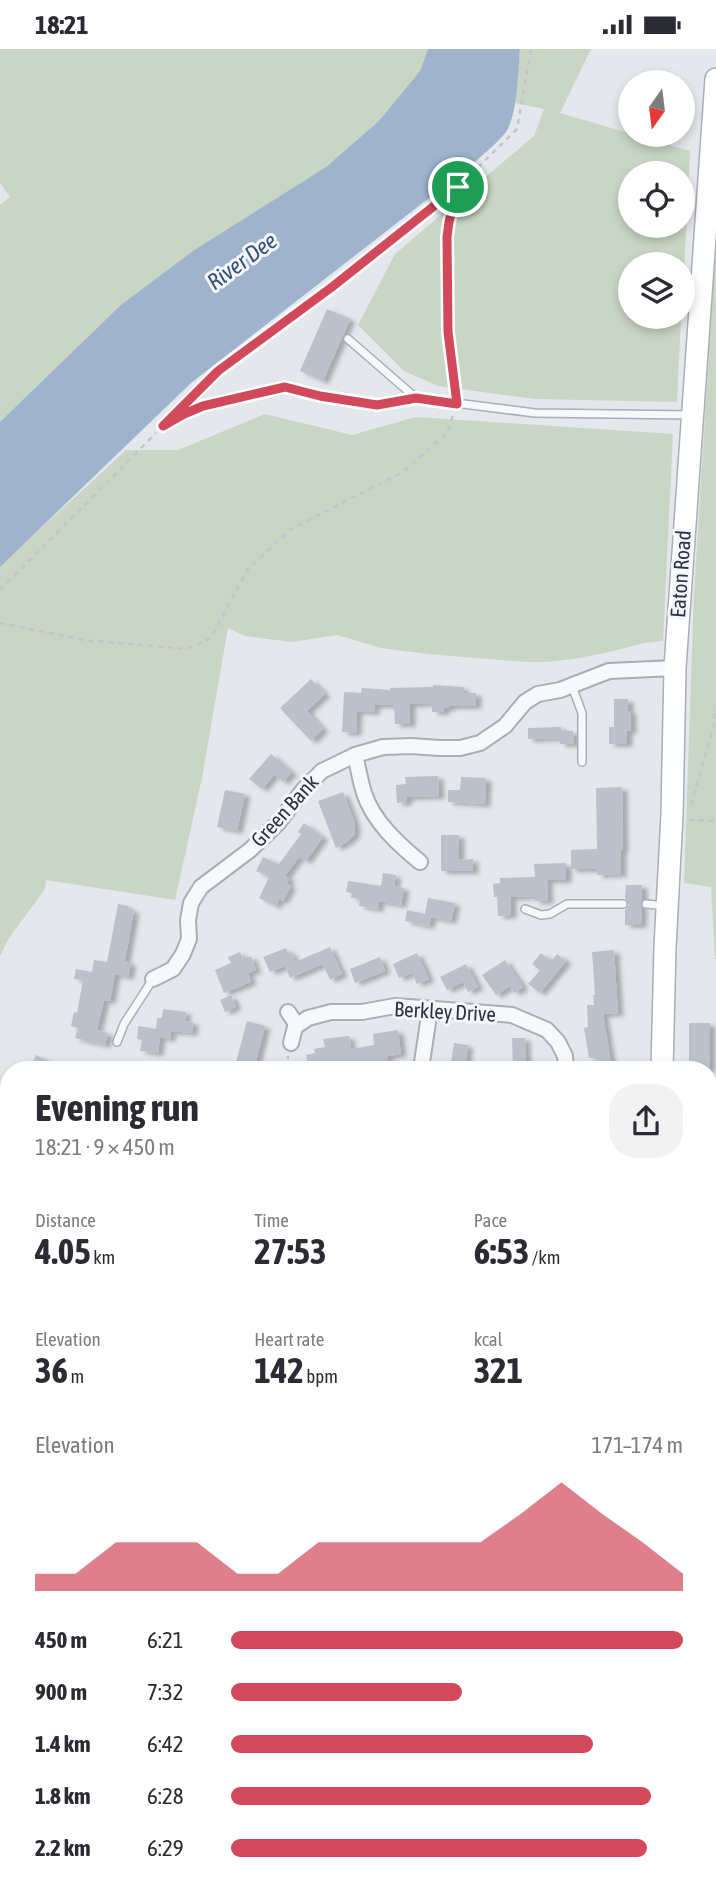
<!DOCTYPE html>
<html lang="en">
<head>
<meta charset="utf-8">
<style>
  :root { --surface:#fff; --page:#f2f2f3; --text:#2b2b33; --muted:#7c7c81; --accent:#d1495b }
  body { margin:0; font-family:"Asap Condensed",sans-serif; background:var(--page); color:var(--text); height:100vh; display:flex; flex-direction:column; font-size:26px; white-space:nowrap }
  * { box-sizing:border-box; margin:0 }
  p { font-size:23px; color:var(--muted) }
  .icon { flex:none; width:38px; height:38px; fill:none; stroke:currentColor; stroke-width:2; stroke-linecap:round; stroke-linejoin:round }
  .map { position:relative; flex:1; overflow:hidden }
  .panel { position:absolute; left:0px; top:1012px; width:718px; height:830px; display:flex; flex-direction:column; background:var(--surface); border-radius:28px 28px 0 0; box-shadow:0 4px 10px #0003 }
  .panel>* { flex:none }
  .needle { width:46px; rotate:194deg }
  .controls { position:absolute; left:618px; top:21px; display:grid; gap:14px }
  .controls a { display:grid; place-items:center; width:77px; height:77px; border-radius:50%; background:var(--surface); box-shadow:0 4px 10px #0003; font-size:35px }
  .pin { position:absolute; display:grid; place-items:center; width:60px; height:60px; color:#fff; margin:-30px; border:4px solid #fff; border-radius:50%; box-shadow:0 2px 7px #0007 }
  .round { display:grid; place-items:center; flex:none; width:74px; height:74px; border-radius:28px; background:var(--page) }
  .overview { display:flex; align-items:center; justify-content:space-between; height:119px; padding:0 35px }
  h1 { font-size:38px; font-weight:700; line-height:52px }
  .stats { display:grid; grid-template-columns:repeat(3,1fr); gap:10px; height:119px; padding:7px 35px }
  .stats div { display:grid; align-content:center }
  .stats b { font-size:35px; font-weight:700 }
  .stats small { font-size:19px; font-weight:400 }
  .stats p { font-size:19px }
  .chart { height:196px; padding:14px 35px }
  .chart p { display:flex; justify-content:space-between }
  .chart svg { width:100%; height:126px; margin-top:7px; fill:var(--accent); opacity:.7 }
  ul { padding:0 35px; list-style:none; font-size:23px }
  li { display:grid; grid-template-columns:112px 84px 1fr; align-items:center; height:52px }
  li i { height:18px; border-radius:9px; background:var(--accent) }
  .status { display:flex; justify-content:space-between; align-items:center; height:49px; padding:0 35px; background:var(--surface); direction:ltr }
  .status svg { height:19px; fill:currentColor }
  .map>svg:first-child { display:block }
  .built { fill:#d2d6de }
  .green { fill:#c9d6c5; fill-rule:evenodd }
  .water { fill:#9fb4cc }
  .building { fill:#bbc0ca; filter:url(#shadow) }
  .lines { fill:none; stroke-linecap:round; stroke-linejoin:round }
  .lane-casing { stroke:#a9aeb7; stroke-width:10 }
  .street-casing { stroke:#a9aeb7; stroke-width:18 }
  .secondary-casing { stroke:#a9aeb7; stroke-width:24 }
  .path { stroke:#c2c5cb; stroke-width:2.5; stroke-dasharray:5 5; stroke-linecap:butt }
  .lane { stroke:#f7f8fa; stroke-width:7 }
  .street { stroke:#f7f8fa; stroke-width:14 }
  .secondary { stroke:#fff; stroke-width:21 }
  .route-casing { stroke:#fff; stroke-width:14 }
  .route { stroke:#d1495b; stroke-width:9 }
  .labels { text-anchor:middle; stroke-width:6; stroke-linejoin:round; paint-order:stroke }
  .street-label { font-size:21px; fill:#2b3445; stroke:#f4f6f9 }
  .water-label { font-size:23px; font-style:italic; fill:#34527a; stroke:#f4f6f9 }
</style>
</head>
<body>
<div class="status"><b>18:21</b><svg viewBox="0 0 49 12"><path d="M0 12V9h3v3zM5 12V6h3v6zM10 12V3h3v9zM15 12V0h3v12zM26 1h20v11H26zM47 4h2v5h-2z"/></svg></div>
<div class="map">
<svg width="716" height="1841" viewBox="0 0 716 1841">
  <defs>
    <filter id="shadow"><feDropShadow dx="5.5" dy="3" stdDeviation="2" flood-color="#0004"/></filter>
  </defs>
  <rect width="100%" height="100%" fill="#e4e7ec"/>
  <polygon class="built" points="709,1746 716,1747 716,1841 664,1841 664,1832 709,1832"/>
  <g class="green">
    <polygon points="0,0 428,0 420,22 379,73 326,118 40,336 0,373 0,156 10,148 0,134"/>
    <path d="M 520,0 L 591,0 L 560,64 L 690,102 L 683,246 L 682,215 L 630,215 L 630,268 L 681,268 L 677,353 L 535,350 L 438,337 L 404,322 L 358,276 L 395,205 L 534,87 L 544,60 L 515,54 ZM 630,124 L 682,124 L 682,177 L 630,177 Z"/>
    <polygon points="716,190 716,910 715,910 711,838 684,834 694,545"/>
    <polygon points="265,365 352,386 416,368 673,385 663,592 644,594 610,603 573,610 548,613 526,613 427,605 381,599 337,586 292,593 245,587 228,579 202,729 175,851 46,831 45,840 9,889 0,907 0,517 126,401 178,401"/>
    <polygon points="15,1832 65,1832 61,1841 18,1841"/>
  </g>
  <path class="water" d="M 428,0 L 520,0 C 518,21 518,65 506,83 C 498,94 484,104 474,114 L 191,334 L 0,518 L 0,373 L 121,256 L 193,202 L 326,118 L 379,72 L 420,22 Z"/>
  <g class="building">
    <polygon points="327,260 350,270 323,332 300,322"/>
    <polygon points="311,630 325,645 307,662 323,680 311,692 280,659"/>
    <polygon points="433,636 464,638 464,644 476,644 476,657 449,657 449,659 444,659 444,663 432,663 432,654 410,655 410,675 395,675 394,656 375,656 374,663 357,662 356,684 342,683 344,643 361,644 362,639 390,641 390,639 433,638"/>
    <polygon points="614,650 628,650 628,662 631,662 631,682 627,682 627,695 609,695 609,678 614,678"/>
    <polygon points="561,678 562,682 573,682 574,695 560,695 560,689 528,690 528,679"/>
    <polygon points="271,705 292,723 283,733 274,726 262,740 249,730"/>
    <polygon points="438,727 439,747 407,748 407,753 397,754 396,736 406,735 405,728"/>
    <polygon points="461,728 486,729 485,755 448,753 448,741 460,741"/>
    <polygon points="622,738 623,801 621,801 621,825 597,826 597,820 571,820 571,801 597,800 596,739"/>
    <polygon points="225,741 245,745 237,782 217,778"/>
    <polygon points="343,743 354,772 355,779 354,786 348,792 336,799 318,752"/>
    <polygon points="304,774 323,788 306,812 299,808 285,827 289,829 287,835 291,837 283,852 279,850 276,857 259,849 269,828 256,822 263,808 279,815 301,785 298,783"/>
    <polygon points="441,786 459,786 459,811 473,810 473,822 441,822"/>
    <polygon points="566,814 566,831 547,831 548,852 535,852 535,847 511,848 511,866 498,867 497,848 494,848 493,835 500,834 500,829 535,828 534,815"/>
    <polygon points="383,824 396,826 394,837 404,839 401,856 379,852 378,860 359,857 360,850 351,849 352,844 346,843 348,832 381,837"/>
    <polygon points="626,836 642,836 642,851 640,855 642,859 641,876 625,876 625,861 629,856 625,849"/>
    <polygon points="428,849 455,854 451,872 431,868 429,877 405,872 407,861 425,865"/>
    <polygon points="118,855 128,857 128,860 134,861 125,912 131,914 128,928 115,925 110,952 104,951 97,981 108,984 105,996 75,989 78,979 71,977 74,963 77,964 83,931 74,930 76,920 92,923 94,911 107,913"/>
    <polygon points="330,898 342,925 330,931 323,915 290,929 285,917 270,923 263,908 286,899 288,904 291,903 295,913"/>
    <polygon points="614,901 618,964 603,965 612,1020 601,1020 597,1008 589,1009 584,979 588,978 587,956 594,956 593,946 595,946 592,903"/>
    <polygon points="240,903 243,910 251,907 256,921 248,924 251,933 224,944 215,921 231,914 228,908"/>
    <polygon points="417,904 429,930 417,935 412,924 399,929 393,915"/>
    <polygon points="541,904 551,912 557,905 566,912 540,944 528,935 540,921 532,915"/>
    <polygon points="380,908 385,922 355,934 350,920"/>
    <polygon points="505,911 523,938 514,944 510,937 496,946 482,926"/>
    <polygon points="466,915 478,938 468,943 463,933 447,941 440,928"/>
    <polygon points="231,946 236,958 225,963 220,951"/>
    <polygon points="163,960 186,963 185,972 193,973 192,984 171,982 170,990 160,988 158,1004 140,1002 142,991 137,990 138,977 156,980 157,969 162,969"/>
    <polygon points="247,972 265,977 254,1020 235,1017"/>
    <rect x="689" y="974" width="21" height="46"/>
    <polygon points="398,981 401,1005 388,1007 388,1011 360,1014 361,1018 350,1019 349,1014 308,1020 306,1006 315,1004 314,1000 325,998 323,990 349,987 351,1000 374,996 373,985"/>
    <polygon points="512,989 525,989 526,1016 513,1017"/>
    <polygon points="454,994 468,996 465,1020 450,1020"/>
    <polygon points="36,1006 64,1020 29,1020"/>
  </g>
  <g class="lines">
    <g class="lane-casing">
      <g id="lane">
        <polyline points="348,290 416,349"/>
        <polyline points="163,377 185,364 203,357 286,338 320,347 377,356 416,349 535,364 691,366"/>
        <polyline points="572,637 582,664 582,713"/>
        <polyline points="646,855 666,857"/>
        <polyline points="525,860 541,866 550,865 567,855 623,855"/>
        <polyline points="117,993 124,975 153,930"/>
        <polyline points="709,1159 716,1158"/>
        <polyline points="709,1655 716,1655"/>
      </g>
    </g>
    <g class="street-casing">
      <g id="street">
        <path d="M 355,706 C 358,718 360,731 364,744 C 373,772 398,795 420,813"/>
        <polyline points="153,930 173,920 183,905 189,890 188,871 191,854 201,838 250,801 278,774 304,740 322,722 355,706 383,698 411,697 440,699 460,699 480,694 505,677 525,653 538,645 560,641 609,622 675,619"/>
        <polyline points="288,963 297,976"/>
        <polyline points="291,994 295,978 308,969 331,963 362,963 395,957 512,966 547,981 558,993 565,1007 566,1020"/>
        <polyline points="421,1020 430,960"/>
        <polyline points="0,1264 9,1263"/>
        <polyline points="0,1531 9,1526"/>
        <polyline points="0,1785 9,1828"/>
        <polyline points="283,1832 283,1841"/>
        <polyline points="4,1841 11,1839"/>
        <polyline points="68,1841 72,1832"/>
        <polyline points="239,1841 254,1832"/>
        <polyline points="425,1841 425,1832"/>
        <polyline points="568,1841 568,1832"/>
      </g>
    </g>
    <g class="secondary-casing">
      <g id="secondary">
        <polyline points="662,1020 665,898 672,766 675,619 716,30"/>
        <polyline points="656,1841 656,1832"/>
      </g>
    </g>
    <g class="path">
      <polyline points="455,343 448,283 448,188 449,173 458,138"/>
      <polyline points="190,350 218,322 332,238 458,138 517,80 531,0"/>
      <polyline points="0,541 156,384"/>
      <polyline points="0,574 83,591 187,600 211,589 247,521 291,480 403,423 447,384 454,363"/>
      <polyline points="691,756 714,676 716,656"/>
      <polyline points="689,771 716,772"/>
      <polyline points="287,1020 288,1007"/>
      <polyline points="0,1625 9,1619"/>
    </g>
    <use href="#lane" class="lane"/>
    <use href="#street" class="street"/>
    <use href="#secondary" class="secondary"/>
  </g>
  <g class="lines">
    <g class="route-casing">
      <polygon id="route" points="458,138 449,173 447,188 448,283 457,355 416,349 377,356 320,347 285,338 203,357 184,365 163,377 218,322 332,238"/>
    </g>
    <use href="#route" class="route"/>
  </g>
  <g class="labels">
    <g class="street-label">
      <text transform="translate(681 525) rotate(-86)" y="7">Eaton Road</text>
      <text transform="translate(285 762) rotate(-48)" y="7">Green Bank</text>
      <text transform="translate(445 963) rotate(3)" y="7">Berkley Drive</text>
    </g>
    <g class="water-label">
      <text transform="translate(242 212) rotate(-36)" y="8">River Dee</text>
    </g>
  </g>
</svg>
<div class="controls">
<a><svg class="needle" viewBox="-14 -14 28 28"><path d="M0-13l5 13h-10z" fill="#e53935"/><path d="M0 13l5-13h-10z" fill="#7c7c81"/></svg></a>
<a><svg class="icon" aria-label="locate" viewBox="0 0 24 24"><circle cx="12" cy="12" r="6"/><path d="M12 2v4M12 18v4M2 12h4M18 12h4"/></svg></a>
<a><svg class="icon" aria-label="layers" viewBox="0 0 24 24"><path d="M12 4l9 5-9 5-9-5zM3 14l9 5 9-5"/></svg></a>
</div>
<div class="pin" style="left:458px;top:138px;background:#1e9e55"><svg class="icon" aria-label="arrive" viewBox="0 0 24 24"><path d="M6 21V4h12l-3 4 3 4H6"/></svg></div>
<section class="panel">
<div class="overview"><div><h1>Evening run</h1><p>18:21 · 9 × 450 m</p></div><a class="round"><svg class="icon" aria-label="share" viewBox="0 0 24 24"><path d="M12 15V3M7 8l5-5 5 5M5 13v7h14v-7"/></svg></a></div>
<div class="stats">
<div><p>Distance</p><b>4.05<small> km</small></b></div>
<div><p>Time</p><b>27:53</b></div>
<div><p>Pace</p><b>6:53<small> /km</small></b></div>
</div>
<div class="stats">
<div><p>Elevation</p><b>36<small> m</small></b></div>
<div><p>Heart rate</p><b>142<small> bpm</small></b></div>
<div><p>kcal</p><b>321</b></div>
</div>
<div class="chart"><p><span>Elevation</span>171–174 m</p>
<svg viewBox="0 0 160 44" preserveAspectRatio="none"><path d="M0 44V38L10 38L20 27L30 27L40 27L50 38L60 38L70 27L80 27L90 27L100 27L110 27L120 17L130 6L140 17L150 27L160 38V44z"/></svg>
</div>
<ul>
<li><b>450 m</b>6:21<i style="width:100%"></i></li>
<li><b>900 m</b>7:32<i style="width:51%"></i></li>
<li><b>1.4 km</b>6:42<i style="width:80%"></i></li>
<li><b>1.8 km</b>6:28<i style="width:93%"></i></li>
<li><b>2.2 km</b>6:29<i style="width:92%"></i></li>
</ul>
</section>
</div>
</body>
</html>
